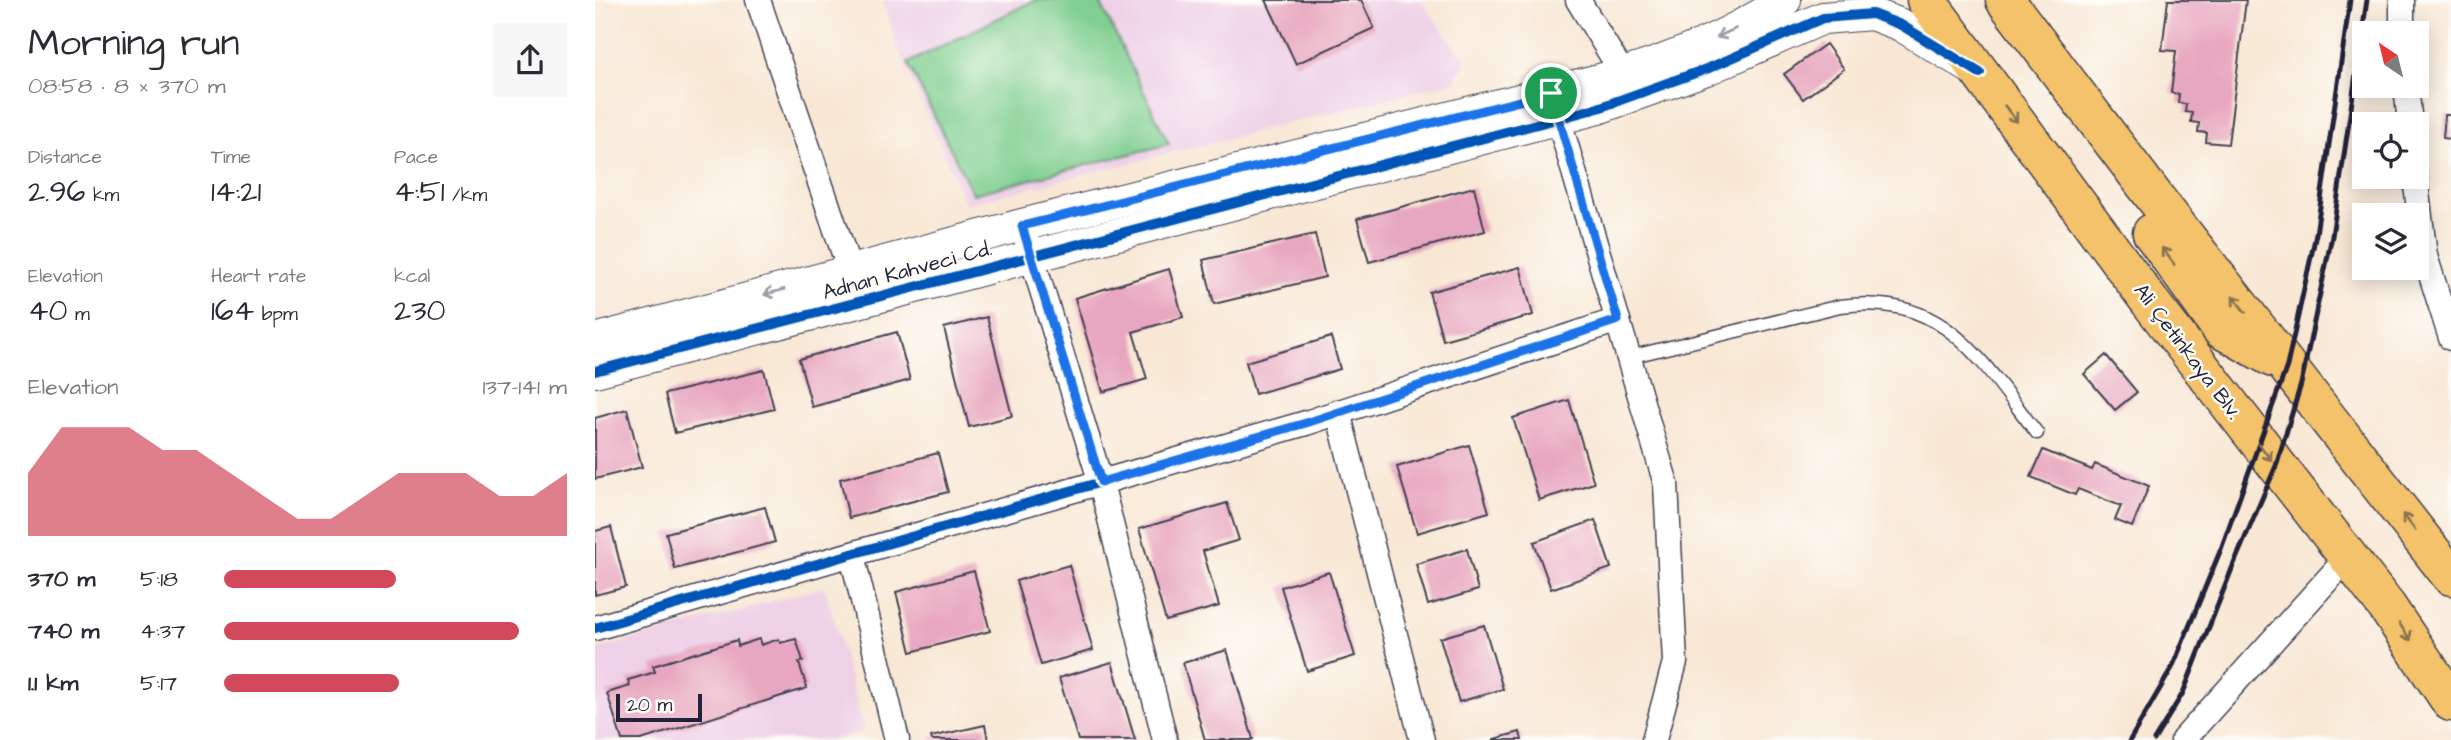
<!DOCTYPE html>
<html lang="en">
<head>
<meta charset="utf-8">
<style>
  :root { --surface:#fff; --page:#f7f7f7; --text:#2b2b33; --muted:#7c7c81; --accent:#d1495b }
  body { margin:0; font-family:"Architects Daughter",sans-serif; background:var(--page); color:var(--text); height:100vh; display:flex; flex-direction:column; font-size:26px; white-space:nowrap }
  * { box-sizing:border-box; margin:0 }
  p { font-size:23px; color:var(--muted) }
  .icon { flex:none; width:38px; height:38px; fill:none; stroke:currentColor; stroke-width:2; stroke-linecap:round; stroke-linejoin:round }
  .map { position:relative; flex:1; overflow:hidden }
  .details { display:flex; flex-direction:column; background:var(--surface); width:595px }
  .details>* { flex:none }
  .needle { width:46px; rotate:325deg }
  .fabs { position:absolute; left:1757px; top:21px; display:grid; gap:14px }
  .fabs a { display:grid; place-items:center; width:77px; height:77px; border-radius:0px; background:var(--surface); box-shadow:0 4px 18px #0003; font-size:35px }
  .scale { position:absolute; left:21px; bottom:18px; width:86px; box-sizing:border-box; padding-left:7px; border:4px solid #22223b; border-top:0; font-size:19px; line-height:24px; white-space:nowrap; color:#22223b; -webkit-text-stroke:5px #fdfcf7; paint-order:stroke }
  .pin { position:absolute; display:grid; place-items:center; width:60px; height:60px; color:#fff; margin:-30px; border:4px solid #fff; border-radius:50%; box-shadow:0 2px 7px #0007 }
  .round { display:grid; place-items:center; flex:none; width:74px; height:74px; border-radius:0px; background:var(--page) }
  .summary { display:flex; align-items:center; justify-content:space-between; height:119px; padding:0 28px }
  h1 { font-size:38px; font-weight:600; line-height:52px }
  .metrics { display:grid; grid-template-columns:repeat(3,1fr); gap:10px; height:119px; padding:7px 28px }
  .metrics div { display:grid; align-content:center }
  .metrics b { font-size:30px; font-weight:600 }
  .metrics small { font-size:19px; font-weight:400 }
  .metrics p { font-size:19px }
  .chart { height:196px; padding:14px 28px }
  .chart p { display:flex; justify-content:space-between }
  .chart svg { width:100%; height:126px; margin-top:7px; fill:var(--accent); opacity:.7 }
  ul { padding:0 28px; list-style:none; font-size:23px }
  li { display:grid; grid-template-columns:112px 84px 1fr; align-items:center; height:52px }
  li i { height:18px; border-radius:9px; background:var(--accent) }
  main { display:flex; flex:1; min-height:0 }
  .map>svg:first-child { display:block }
  .built { fill:#eed0e7 }
  .green { fill:#7fcf90; stroke:#507866; stroke-width:2 }
  .building { fill:#e8a7c0 }
  .lines { fill:none; stroke-linecap:round; stroke-linejoin:round }
  .service-casing { stroke:#424052; stroke-width:15 }
  .minor-casing { stroke:#424052; stroke-width:27 }
  .tertiary-casing { stroke:#424052; stroke-width:34 }
  .primary-casing { stroke:#424052; stroke-width:41 }
  .service { stroke:#fff; stroke-width:12 }
  .minor { stroke:#fff; stroke-width:24 }
  .tertiary { stroke:#fff; stroke-width:32 }
  .primary { stroke:#f3c26a; stroke-width:38 }
  .rail { stroke:#22223b; stroke-width:5 }
  .cycleway-casing { stroke:#fdfcf7; stroke-width:15 }
  .cycleway { stroke:#0057b8; stroke-width:10 }
  .oneway { stroke:#9c9ca7 }
  .oneway2 { stroke:#8a7252 }
  .route-casing { stroke:#fff; stroke-width:14 }
  .route { stroke:#1a73e8; stroke-width:9 }
  .labels { text-anchor:middle; stroke-width:5; stroke-linejoin:round; paint-order:stroke }
  .street-label { font-size:21px; fill:#22223b; stroke:#fdfcf7 }
</style>
</head>
<body>
<main>
<section class="details">
<div class="summary"><div><h1>Morning run</h1><p>08:58 · 8 × 370 m</p></div><a class="round"><svg class="icon" aria-label="share" viewBox="0 0 24 24"><path d="M12 15V3M7 8l5-5 5 5M5 13v7h14v-7"/></svg></a></div>
<div class="metrics">
<div><p>Distance</p><b>2.96<small> km</small></b></div>
<div><p>Time</p><b>14:21</b></div>
<div><p>Pace</p><b>4:51<small> /km</small></b></div>
</div>
<div class="metrics">
<div><p>Elevation</p><b>40<small> m</small></b></div>
<div><p>Heart rate</p><b>164<small> bpm</small></b></div>
<div><p>kcal</p><b>230</b></div>
</div>
<div class="chart"><p><span>Elevation</span>137–141 m</p>
<svg viewBox="0 0 160 44" preserveAspectRatio="none"><path d="M0 44V22L10 6L20 6L30 6L40 14L50 14L60 22L70 30L80 38L90 38L100 30L110 22L120 22L130 22L140 30L150 30L160 22V44z"/></svg>
</div>
<ul>
<li><b>370 m</b>5:18<i style="width:50%"></i></li>
<li><b>740 m</b>4:37<i style="width:86%"></i></li>
<li><b>1.1 km</b>5:17<i style="width:51%"></i></li>
</ul>
</section>
<div class="map">
<svg width="1856" height="740" viewBox="0 0 1856 740">
  <rect width="100%" height="100%" fill="#fdfcf7"/>
  <filter id="ink" filterUnits="userSpaceOnUse"><feTurbulence type="fractalNoise" baseFrequency=".0143" numOctaves="2"/><feDisplacementMap in="SourceGraphic" scale="14" xChannelSelector="R" yChannelSelector="G"/><feConvolveMatrix kernelMatrix="1 2 1 2 8 2 1 2 1" color-interpolation-filters="sRGB"/></filter>
  <filter id="wash" filterUnits="userSpaceOnUse"><feTurbulence type="fractalNoise" baseFrequency=".00686" numOctaves="4" result="noise"/><feDisplacementMap in="SourceGraphic" scale="28" xChannelSelector="R" yChannelSelector="G"/><feGaussianBlur stdDeviation="1.57" result="paint"/><feColorMatrix in="noise" values="0 0 0 0 0 0 0 0 0 0 0 0 0 0 0 0 0 1.4 0 .05"/><feComposite in="paint" operator="in"/></filter>
  <g filter="url(#wash)">
    <rect width="100%" height="100%" fill="#f8e7d4"/>
    <g class="built">
      <polygon points="287,0 825,0 871,60 859,82 371,204 302,46"/>
      <polygon points="230,587 269,731 237,740 0,740 0,650"/>
    </g>
    <polygon class="green" points="440,0 504,0 574,144 378,194 313,63"/>
    <g id="blocks">
      <g class="building">
        <polygon points="671,0 766,0 779,28 701,64"/>
        <polygon points="1573,0 1651,0 1633,144 1611,142 1612,133 1603,132 1604,123 1596,122 1597,113 1590,112 1591,104 1583,103 1584,94 1576,93 1581,51 1567,50"/>
        <polygon points="1231,44 1249,69 1208,99 1189,74"/>
        <polygon points="1850,115 1856,115 1856,139 1848,138"/>
        <polygon points="879,187 890,231 774,262 762,219"/>
        <polygon points="720,234 730,277 619,304 608,260"/>
        <polygon points="925,267 938,315 848,340 834,292"/>
        <polygon points="574,269 588,317 538,332 552,379 508,392 480,298"/>
        <polygon points="392,317 417,416 374,427 349,328"/>
        <polygon points="302,332 315,380 217,407 204,359"/>
        <polygon points="736,337 745,369 660,394 651,362"/>
        <polygon points="1511,355 1542,392 1520,410 1489,374"/>
        <polygon points="169,370 179,409 80,433 70,394"/>
        <polygon points="974,400 999,483 944,500 918,418"/>
        <polygon points="32,409 47,467 0,479 0,418"/>
        <polygon points="874,445 894,512 822,533 802,467"/>
        <polygon points="1448,450 1497,470 1500,464 1554,486 1537,527 1520,520 1526,506 1483,489 1480,495 1436,477"/>
        <polygon points="343,453 353,492 254,518 245,479"/>
        <polygon points="632,503 644,540 608,551 624,606 571,621 544,529"/>
        <polygon points="170,507 180,542 80,569 71,533"/>
        <polygon points="1000,520 1016,568 956,589 939,542"/>
        <polygon points="16,527 31,587 0,595 0,531"/>
        <polygon points="872,549 883,590 833,605 821,564"/>
        <polygon points="474,565 498,650 446,665 421,581"/>
        <polygon points="379,571 395,631 316,652 301,592"/>
        <polygon points="734,572 760,656 712,671 686,587"/>
        <polygon points="889,625 908,689 864,702 845,638"/>
        <polygon points="164,639 166,645 184,639 185,643 201,639 208,661 204,663 212,688 46,740 27,740 12,693 35,686 33,680 60,672 58,666 142,640 143,646"/>
        <polygon points="632,650 658,739 656,740 610,740 588,663"/>
        <polygon points="517,662 540,740 483,740 464,678"/>
        <polygon points="390,725 393,740 337,740 336,737"/>
        <polygon points="925,732 927,740 899,740 899,739"/>
      </g>
    </g>
  </g>
  <g filter="url(#ink)">
    <use href="#blocks" fill-opacity="0" stroke="#424052" stroke-width="2"/>
    <g class="lines">
      <g class="service-casing">
        <path id="service" d="M 1034,357 L 1245,306 C 1351,292 1385,360 1442,433"/>
      </g>
      <g class="minor-casing">
        <g id="minor">
          <polyline points="163,0 255,271"/>
          <polyline points="983,0 1028,74"/>
          <polyline points="1807,0 1807,33"/>
          <polyline points="1811,86 1815,124"/>
          <polyline points="959,104 1071,484 1080,662 1059,740"/>
          <polyline points="1820,177 1830,256 1856,338"/>
          <polyline points="427,225 506,483 570,740"/>
          <polyline points="743,412 827,740"/>
          <polyline points="257,555 302,740"/>
          <polyline points="0,628 711,423 1023,320"/>
          <polyline points="1588,740 1753,557"/>
        </g>
      </g>
      <g class="tertiary-casing">
        <g id="tertiary">
          <path d="M 0,340 L 427,225 L 1028,74 C 1085,57 1140,32 1190,0"/>
          <polyline points="0,371 1003,108 1114,68 1228,18 1277,14 1306,25 1378,69"/>
        </g>
      </g>
      <g class="primary-casing">
        <g id="primary">
          <polyline points="1331,0 1555,302 1792,607 1856,702"/>
          <polyline points="1410,0 1561,199 1856,576"/>
          <polyline points="1557,233 1626,329 1678,358"/>
        </g>
      </g>
      <use href="#service" class="service"/>
      <use href="#minor" class="minor"/>
      <use href="#tertiary" class="tertiary"/>
      <use href="#primary" class="primary"/>
      <g class="rail">
        <polyline points="1535,740 1577,668 1626,549 1692,366 1721,234 1755,0"/>
        <polyline points="1559,740 1588,693 1638,566 1681,466 1706,384 1737,236 1772,0"/>
      </g>
      <g class="cycleway-casing">
        <g id="cycleway">
          <polyline points="0,371 1003,108 1114,68 1228,18 1277,14 1306,25 1385,73"/>
          <polyline points="0,628 711,423 1023,320"/>
        </g>
      </g>
      <use href="#cycleway" class="cycleway"/>
    </g>
    <defs><path id="oneway-shaft" d="M-6 0H5M1.5-3L5.5 0L1.5 3" fill="none" stroke-width="1.6" stroke-linecap="round" stroke-linejoin="round" transform="scale(1.75)"/></defs>
    <g class="oneway">
      <use href="#oneway-shaft" transform="translate(1131 33) rotate(155)"/>
      <use href="#oneway-shaft" transform="translate(179 292) rotate(165)"/>
    </g>
    <g class="oneway2">
      <use href="#oneway-shaft" transform="translate(1416 114) rotate(53)"/>
      <use href="#oneway-shaft" transform="translate(1573 256) rotate(-126)"/>
      <use href="#oneway-shaft" transform="translate(1644 304) rotate(-128)"/>
      <use href="#oneway-shaft" transform="translate(1670 452) rotate(52)"/>
      <use href="#oneway-shaft" transform="translate(1814 522) rotate(-128)"/>
      <use href="#oneway-shaft" transform="translate(1810 632) rotate(56)"/>
    </g>
  </g>
  <g class="lines" filter="url(#ink)">
    <g class="route-casing">
      <polygon id="route" points="956,93 1023,320 711,423 506,482 427,226"/>
    </g>
    <use href="#route" class="route"/>
  </g>
  <g class="labels">
    <g class="street-label">
      <text transform="translate(312 270) rotate(-15)" y="7">Adnan Kahveci Cd.</text>
      <text transform="translate(1593 351) rotate(53)" y="7">Ali Çetinkaya Blv.</text>
    </g>
  </g>
</svg>
<div class="fabs">
<a><svg class="needle" viewBox="-14 -14 28 28"><path d="M0-13l5 13h-10z" fill="#e53935"/><path d="M0 13l5-13h-10z" fill="#7c7c81"/></svg></a>
<a><svg class="icon" aria-label="locate" viewBox="0 0 24 24"><circle cx="12" cy="12" r="6"/><path d="M12 2v4M12 18v4M2 12h4M18 12h4"/></svg></a>
<a><svg class="icon" aria-label="layers" viewBox="0 0 24 24"><path d="M12 4l9 5-9 5-9-5zM3 14l9 5 9-5"/></svg></a>
</div>
<div class="scale">20 m</div>
<div class="pin" style="left:956px;top:93px;background:#1e9e55"><svg class="icon" aria-label="arrive" viewBox="0 0 24 24"><path d="M6 21V4h12l-3 4 3 4H6"/></svg></div>
</div>
</main>
</body>
</html>
